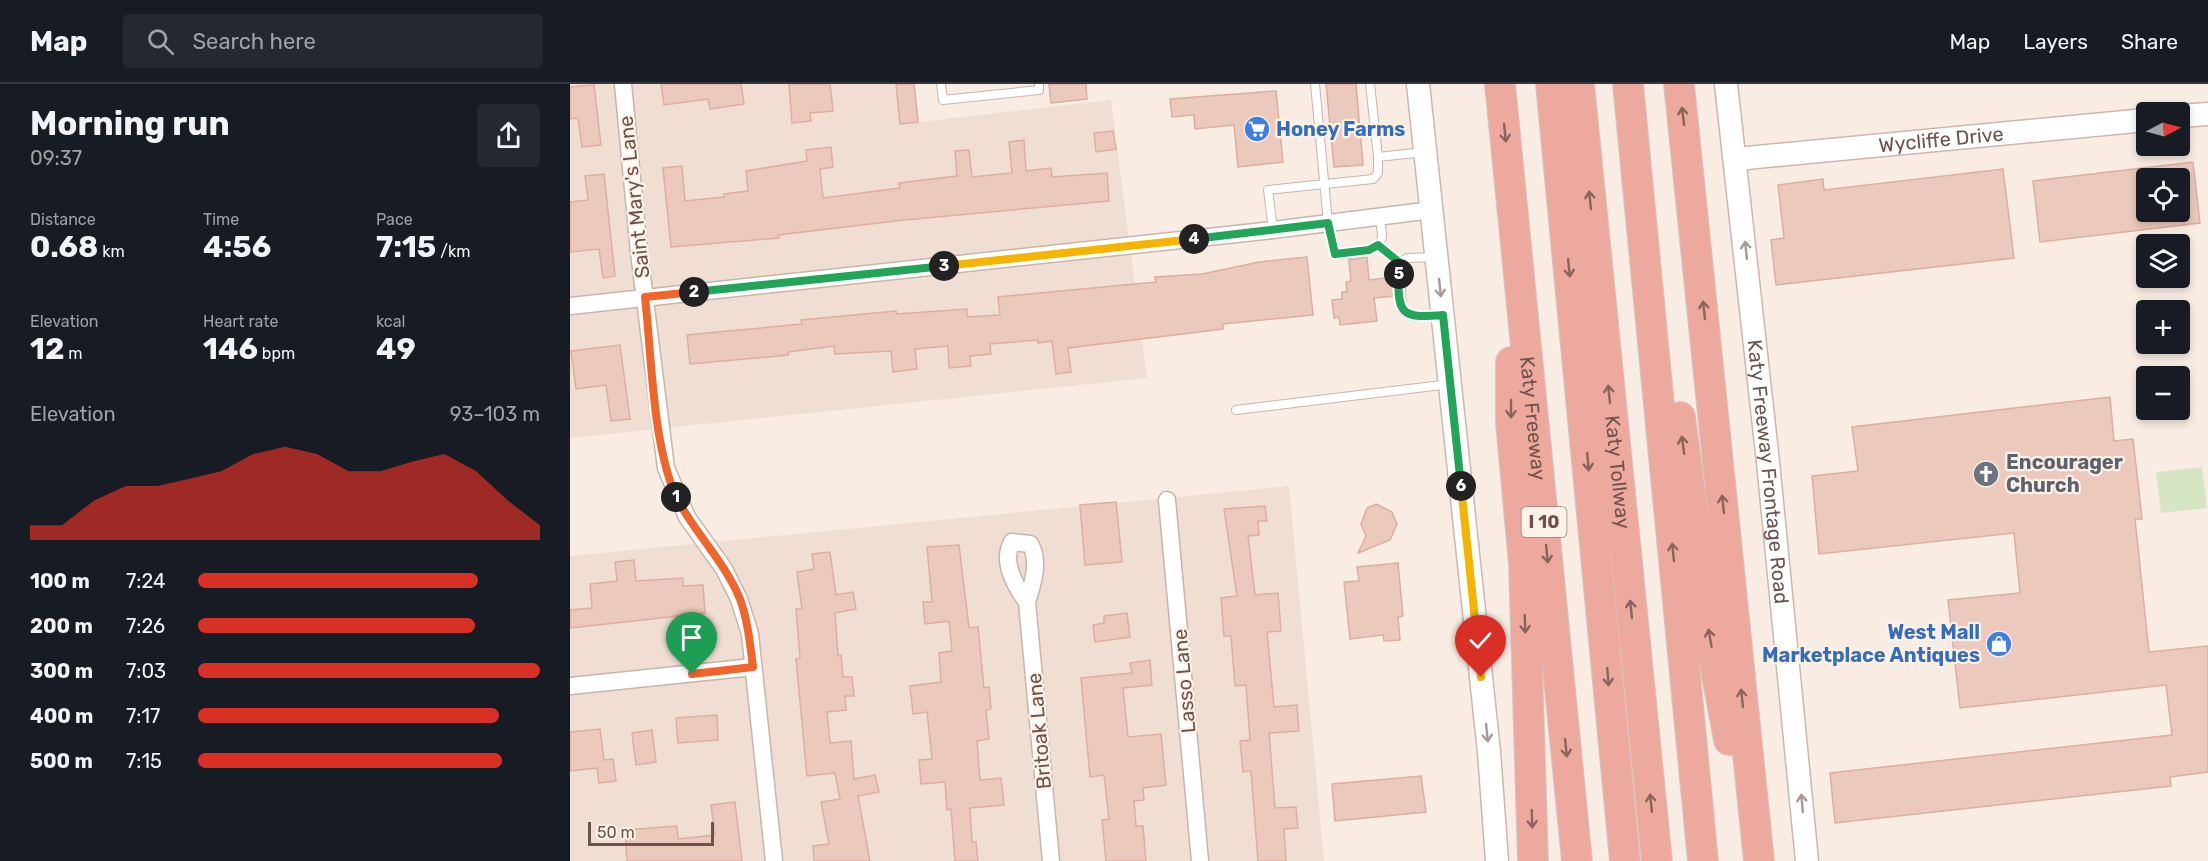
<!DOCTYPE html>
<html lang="en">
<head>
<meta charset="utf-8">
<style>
  :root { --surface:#171b24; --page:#242831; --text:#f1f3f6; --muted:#9ea1a6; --line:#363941; --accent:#d93025 }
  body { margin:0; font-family:Rubik,sans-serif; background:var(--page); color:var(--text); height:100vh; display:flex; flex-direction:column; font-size:22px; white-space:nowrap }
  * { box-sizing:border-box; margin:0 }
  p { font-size:20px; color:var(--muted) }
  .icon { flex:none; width:33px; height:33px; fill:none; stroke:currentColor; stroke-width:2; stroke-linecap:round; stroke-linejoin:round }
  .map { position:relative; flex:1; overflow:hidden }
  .sheet { display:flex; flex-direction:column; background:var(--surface); width:570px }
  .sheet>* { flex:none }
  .needle { width:39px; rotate:84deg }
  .controls { position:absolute; left:1566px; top:18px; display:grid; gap:12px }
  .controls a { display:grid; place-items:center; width:54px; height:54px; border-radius:6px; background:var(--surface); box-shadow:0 3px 9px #0003; font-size:30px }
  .scale { position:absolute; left:18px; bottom:15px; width:126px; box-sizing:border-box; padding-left:6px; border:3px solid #6e534c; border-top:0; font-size:16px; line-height:21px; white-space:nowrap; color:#6e534c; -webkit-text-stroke:4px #fdf2e8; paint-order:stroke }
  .pin { position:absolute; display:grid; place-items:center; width:51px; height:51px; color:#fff; margin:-62px -26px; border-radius:50% 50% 50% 0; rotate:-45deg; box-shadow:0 0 6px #0007 }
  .pin .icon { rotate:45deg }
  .km { position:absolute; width:30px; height:30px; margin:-15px; border-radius:50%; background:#222; color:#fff; font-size:16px; line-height:30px; text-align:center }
  .round { display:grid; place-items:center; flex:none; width:63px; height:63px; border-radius:6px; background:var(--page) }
  .headline { display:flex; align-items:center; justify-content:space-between; height:102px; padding:0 30px }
  h1 { font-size:33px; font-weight:700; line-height:45px }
  .figures { display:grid; grid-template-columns:repeat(3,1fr); gap:9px; height:102px; padding:6px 30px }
  .figures div { display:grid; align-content:center }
  .figures b { font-size:30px; font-weight:700 }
  .figures small { font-size:16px; font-weight:400 }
  .figures p { font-size:16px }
  .chart { height:168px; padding:12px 30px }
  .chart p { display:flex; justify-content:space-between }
  .chart svg { width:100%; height:108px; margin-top:6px; fill:var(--accent); opacity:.7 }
  ul { padding:0 30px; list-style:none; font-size:20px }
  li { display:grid; grid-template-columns:96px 72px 1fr; align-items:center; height:45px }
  li i { height:15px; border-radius:8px; background:var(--accent) }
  header { display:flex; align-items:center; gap:36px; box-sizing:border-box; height:84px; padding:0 30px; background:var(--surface); border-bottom:2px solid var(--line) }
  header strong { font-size:28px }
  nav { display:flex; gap:33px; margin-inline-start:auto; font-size:21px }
  .search { width:420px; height:54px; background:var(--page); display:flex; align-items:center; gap:15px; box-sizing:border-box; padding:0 21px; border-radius:6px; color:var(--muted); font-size:22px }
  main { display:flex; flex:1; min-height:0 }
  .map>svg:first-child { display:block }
  .residential { fill:#f0ded2 }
  .green { fill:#d6e5c3 }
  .building { fill:#ecc9bd; stroke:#ddae9f; stroke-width:1.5; fill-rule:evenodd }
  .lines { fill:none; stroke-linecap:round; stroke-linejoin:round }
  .lane-casing { stroke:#c9b4ab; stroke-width:10 }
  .street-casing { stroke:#c9b4ab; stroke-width:19 }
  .secondary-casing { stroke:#ceb6ab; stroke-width:25 }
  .highway-casing { stroke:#d4cbc9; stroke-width:32 }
  .lane { stroke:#fff; stroke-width:8 }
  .street { stroke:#fff; stroke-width:16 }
  .secondary { stroke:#fff; stroke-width:22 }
  .highway { stroke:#eea99f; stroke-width:30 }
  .oneway { stroke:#88645d }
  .oneway2 { stroke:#a89894 }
  .split-1-casing { stroke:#fff; stroke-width:12 }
  .split-2-casing { stroke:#fff; stroke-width:12 }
  .split-3-casing { stroke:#fff; stroke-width:12 }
  .split-4-casing { stroke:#fff; stroke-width:12 }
  .split-5-casing { stroke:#fff; stroke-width:12 }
  .split-6-casing { stroke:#fff; stroke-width:12 }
  .split-7-casing { stroke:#fff; stroke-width:12 }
  .split-1 { stroke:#f0652b; stroke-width:8 }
  .split-2 { stroke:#f0652b; stroke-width:8 }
  .split-3 { stroke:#22a559; stroke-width:8 }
  .split-4 { stroke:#f5b400; stroke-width:8 }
  .split-5 { stroke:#22a559; stroke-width:8 }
  .split-6 { stroke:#22a559; stroke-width:8 }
  .split-7 { stroke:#f5b400; stroke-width:8 }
  .labels { text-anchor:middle; stroke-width:4.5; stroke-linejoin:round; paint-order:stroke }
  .shield { fill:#fdf2e8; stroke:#99837b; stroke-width:1.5 }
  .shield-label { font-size:18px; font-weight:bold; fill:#6e534c }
  .shop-label { font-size:20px; font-weight:bold; fill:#366cbe; stroke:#fdf2e8; text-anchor:start }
  .street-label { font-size:20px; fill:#6e534c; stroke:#fdf2e8 }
  .worship-label { font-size:20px; font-weight:bold; fill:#5b616d; stroke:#fdf2e8; text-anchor:start }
</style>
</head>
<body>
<header>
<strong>Map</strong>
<div class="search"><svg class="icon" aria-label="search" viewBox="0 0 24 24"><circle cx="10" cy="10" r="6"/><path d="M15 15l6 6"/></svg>Search here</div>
<nav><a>Map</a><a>Layers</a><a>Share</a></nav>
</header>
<main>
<section class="sheet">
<div class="headline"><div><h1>Morning run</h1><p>09:37</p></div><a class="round"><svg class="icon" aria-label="share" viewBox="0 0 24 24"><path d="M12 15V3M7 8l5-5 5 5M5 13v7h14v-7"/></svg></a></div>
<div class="figures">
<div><p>Distance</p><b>0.68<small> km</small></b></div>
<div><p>Time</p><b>4:56</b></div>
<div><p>Pace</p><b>7:15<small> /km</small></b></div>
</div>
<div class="figures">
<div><p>Elevation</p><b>12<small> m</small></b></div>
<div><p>Heart rate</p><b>146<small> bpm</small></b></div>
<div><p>kcal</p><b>49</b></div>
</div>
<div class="chart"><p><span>Elevation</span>93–103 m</p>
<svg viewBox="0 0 160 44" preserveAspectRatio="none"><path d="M0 44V38L10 38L20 28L30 22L40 22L50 19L60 16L70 9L80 6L90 9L100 16L110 16L120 12L130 9L140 16L150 28L160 38V44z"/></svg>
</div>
<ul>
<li><b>100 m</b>7:24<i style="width:82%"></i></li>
<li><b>200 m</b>7:26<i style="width:81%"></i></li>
<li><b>300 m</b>7:03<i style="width:100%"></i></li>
<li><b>400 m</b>7:17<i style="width:88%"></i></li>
<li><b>500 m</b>7:15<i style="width:89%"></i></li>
</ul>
</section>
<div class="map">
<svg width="1638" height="777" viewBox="0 0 1638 777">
  <rect width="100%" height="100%" fill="#f9ede3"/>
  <g class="residential">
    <polygon points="0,0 345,0 349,38 541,16 577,294 0,354"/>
    <polygon points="719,402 754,777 0,777 0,472"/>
  </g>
  <polygon class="green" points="1632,383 1637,424 1591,429 1586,388"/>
  <g class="building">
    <polygon points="91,0 171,0 174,20 140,25 138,15 94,21"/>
    <polygon points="219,0 260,0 263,27 240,29 241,37 222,39"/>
    <polygon points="326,0 344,0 348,38 330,40"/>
    <polygon points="479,0 516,0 517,15 481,19"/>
    <polygon points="756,0 786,0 793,81 764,83"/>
    <polygon points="24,1 31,61 12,63 8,34 0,35 0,3"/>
    <polygon points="706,7 713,78 668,83 664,41 625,45 624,31 602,33 600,15"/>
    <polygon points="543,47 546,65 526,68 524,49"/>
    <polygon points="454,56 456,87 481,84 482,93 537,89 539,117 334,136 208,151 209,154 101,163 93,84 112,82 115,117 154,113 154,110 178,107 176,87 237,77 236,66 261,63 263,83 250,85 253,114 330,104 329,99 387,92 385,67 399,66 402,93 442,89 439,58"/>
    <path d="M 1623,78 L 1630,139 L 1470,158 L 1463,97 ZM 1576,94 L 1610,94 L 1610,128 L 1576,128 Z"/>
    <polygon points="1433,85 1444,174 1206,201 1201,156 1214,154 1208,101 1253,95 1254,106"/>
    <polygon points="34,90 45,192 33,194 29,165 0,168 0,118 18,116 15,92"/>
    <polygon points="737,173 743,231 653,240 653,245 498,264 501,288 486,290 482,257 468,259 468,256 420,260 421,270 400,272 401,282 379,284 378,262 345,265 347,285 323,288 321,267 265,270 264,262 218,268 218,271 120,280 117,251 232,240 231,236 326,227 327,230 397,225 397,233 430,231 428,213 586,198 585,193 632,190 689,178"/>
    <polygon points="797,173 799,196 824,193 825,212 804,214 807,237 770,241 769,233 764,234 762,216 772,215 772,208 777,208 776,198 781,197 779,176"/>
    <polygon points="50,261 60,335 41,337 36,301 6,305 1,267"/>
    <polygon points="1540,313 1544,357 1563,355 1572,435 1565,435 1579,568 1638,562 1638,688 1600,693 1601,702 1265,739 1260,689 1602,651 1596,601 1390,624 1378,516 1450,509 1444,449 1249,470 1242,392 1288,387 1282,343"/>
    <polygon points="546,418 552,478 515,481 510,421"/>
    <polygon points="806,420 822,428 827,440 820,456 788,469 796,452 791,440 797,424"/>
    <polygon points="695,422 697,437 688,437 689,451 678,452 685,511 708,509 711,547 697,548 704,623 727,621 729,647 699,649 705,724 726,723 728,744 714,745 716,777 688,777 681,687 673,688 670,657 680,656 676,601 665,602 661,552 654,552 651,514 667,512 654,425"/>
    <polygon points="389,461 399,544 408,543 414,604 419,603 421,625 416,626 419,655 407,657 410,696 431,694 434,721 400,724 402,758 406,758 408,777 385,777 381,725 377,726 375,698 351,700 349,676 362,675 357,628 343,630 340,602 371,598 369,569 382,567 379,537 355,540 353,518 362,518 357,463"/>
    <polygon points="260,468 266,511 283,508 286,525 265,529 268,572 271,571 273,593 282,593 284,612 275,612 276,626 257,628 260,659 281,657 284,695 305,691 309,708 288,712 300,777 244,777 243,762 259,760 251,718 270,715 265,689 237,692 226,575 230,574 226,525 232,525 227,488 244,485 242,470"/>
    <polygon points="64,476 66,497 113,494 113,502 133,501 135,529 0,544 0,526 22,524 20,500 47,497 45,478"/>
    <polygon points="828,479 833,532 828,533 830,556 814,557 813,551 780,555 774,498 789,497 787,483"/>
    <polygon points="557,529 560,553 525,558 523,541 534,539 534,532"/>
    <polygon points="580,576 582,601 553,604 558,653 591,650 596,701 573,704 574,716 564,717 566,742 573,742 576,777 536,777 532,736 539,735 534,691 520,693 511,594 562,589 560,579"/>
    <polygon points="147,631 148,656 108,659 106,634"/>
    <polygon points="30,645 34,676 43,675 46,697 29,699 27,684 0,687 0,648"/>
    <polygon points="82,646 86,678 66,681 62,649"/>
    <polygon points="851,692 856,728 765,737 762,700"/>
    <polygon points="165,718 172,777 57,777 55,746 107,742 108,755 145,751 141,721"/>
  </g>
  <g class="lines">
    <g class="lane-casing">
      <g id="lane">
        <polyline points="371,0 373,16 469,6 469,0"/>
        <path d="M 745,0 L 758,139 L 765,170 C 778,171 810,169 812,152 C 812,146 810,138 809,132"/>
        <polyline points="800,0 808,73 854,68"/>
        <polyline points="703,146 698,106 803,95 808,89 808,73"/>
        <polyline points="808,161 830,179"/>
        <path d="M 866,173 L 837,174 L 830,179 L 832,226 C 842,237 859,232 872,231"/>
        <polyline points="666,326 880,300"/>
      </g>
    </g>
    <g class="street-casing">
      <g id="street">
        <polyline points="53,0 69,168 96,384 117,433 154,485 169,515 180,550 204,777"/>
        <polyline points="0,222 703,146 862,126"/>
        <polyline points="597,416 630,777"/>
        <path d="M 457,518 C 445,502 431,477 442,458 L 460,460 C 470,476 463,500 457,518 L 481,777"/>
        <polyline points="0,602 183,583"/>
      </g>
    </g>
    <g class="secondary-casing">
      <g id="secondary">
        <polyline points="848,0 919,668 927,777"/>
        <path id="s1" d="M 1156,0 L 1198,378 L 1237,777"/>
        <polyline points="1610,32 1638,30"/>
        <path id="s2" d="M 1166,75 L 1576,36"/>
      </g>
    </g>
    <g class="highway-casing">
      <g id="highway">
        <path id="s3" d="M 930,0 L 1007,777"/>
        <polyline points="981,0 1055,777"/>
        <path id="s4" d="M 1009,0 L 1087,777"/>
        <polyline points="1058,0 1133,777"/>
        <polyline points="1109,0 1189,777"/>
        <polyline points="941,278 941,339 954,480 963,777"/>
        <polyline points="1110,333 1139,549 1159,656"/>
      </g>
    </g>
    <use href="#lane" class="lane"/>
    <use href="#street" class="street"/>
    <use href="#secondary" class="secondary"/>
    <use href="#highway" class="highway"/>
  </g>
  <defs><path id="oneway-shaft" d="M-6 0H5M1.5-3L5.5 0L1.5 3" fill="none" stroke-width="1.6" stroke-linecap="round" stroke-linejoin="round" transform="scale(1.5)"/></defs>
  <g class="oneway">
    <use href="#oneway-shaft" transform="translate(1113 32) rotate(-97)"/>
    <use href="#oneway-shaft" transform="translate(935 49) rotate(84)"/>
    <use href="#oneway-shaft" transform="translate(1020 116) rotate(-96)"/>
    <use href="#oneway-shaft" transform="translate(999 184) rotate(84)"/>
    <use href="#oneway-shaft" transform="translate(1134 226) rotate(-96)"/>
    <use href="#oneway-shaft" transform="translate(1039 310) rotate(-96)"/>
    <use href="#oneway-shaft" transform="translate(941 325) rotate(90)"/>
    <use href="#oneway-shaft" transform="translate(1113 361) rotate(-98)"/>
    <use href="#oneway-shaft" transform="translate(1018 378) rotate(85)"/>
    <use href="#oneway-shaft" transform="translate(1153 420) rotate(-96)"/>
    <use href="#oneway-shaft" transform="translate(1103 468) rotate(-96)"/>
    <use href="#oneway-shaft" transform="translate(977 470) rotate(84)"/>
    <use href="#oneway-shaft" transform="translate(1061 525) rotate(-96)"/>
    <use href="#oneway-shaft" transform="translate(955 540) rotate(88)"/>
    <use href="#oneway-shaft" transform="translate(1140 554) rotate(-100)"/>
    <use href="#oneway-shaft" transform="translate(1038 593) rotate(85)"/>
    <use href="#oneway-shaft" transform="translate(1172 614) rotate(-96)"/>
    <use href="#oneway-shaft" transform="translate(996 664) rotate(84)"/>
    <use href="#oneway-shaft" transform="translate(1081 719) rotate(-96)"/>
    <use href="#oneway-shaft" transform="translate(962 735) rotate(88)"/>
  </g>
  <g class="oneway2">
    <use href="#oneway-shaft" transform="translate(1176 166) rotate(-96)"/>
    <use href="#oneway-shaft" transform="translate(870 204) rotate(84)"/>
    <use href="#oneway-shaft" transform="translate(917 649) rotate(84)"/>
    <use href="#oneway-shaft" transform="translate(1232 719) rotate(-95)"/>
  </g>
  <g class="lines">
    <g class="split-1-casing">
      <path id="split-1" d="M 106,413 C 124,448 155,478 170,515 C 178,537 180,560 183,583 L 122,590"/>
    </g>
    <g class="split-2-casing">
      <path id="split-2" d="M 106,413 C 82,356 82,275 75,213 L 124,208"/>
    </g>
    <g class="split-3-casing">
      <polyline id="split-3" points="124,208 374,182"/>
    </g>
    <g class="split-4-casing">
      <polyline id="split-4" points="374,182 624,155"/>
    </g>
    <g class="split-5-casing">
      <polyline id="split-5" points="624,155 758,139 765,170 799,166 808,161 830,179 829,190"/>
    </g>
    <g class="split-6-casing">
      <path id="split-6" d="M 829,190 C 826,233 835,234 873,231 L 891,402"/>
    </g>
    <g class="split-7-casing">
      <polyline id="split-7" points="891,402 911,593"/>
    </g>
    <use href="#split-1" class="split-1"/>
    <use href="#split-2" class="split-2"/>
    <use href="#split-3" class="split-3"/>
    <use href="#split-4" class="split-4"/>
    <use href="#split-5" class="split-5"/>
    <use href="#split-6" class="split-6"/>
    <use href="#split-7" class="split-7"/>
  </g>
  <defs>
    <g id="supermarket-disc" transform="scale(1.35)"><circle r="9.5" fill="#3f7fe0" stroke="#fdf2e8"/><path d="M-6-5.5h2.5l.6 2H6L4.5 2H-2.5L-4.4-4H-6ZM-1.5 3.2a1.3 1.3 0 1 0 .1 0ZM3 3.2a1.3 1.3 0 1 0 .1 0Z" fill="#fff"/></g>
    <g id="church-disc" transform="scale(1.35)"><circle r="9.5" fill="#6b7280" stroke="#fdf2e8"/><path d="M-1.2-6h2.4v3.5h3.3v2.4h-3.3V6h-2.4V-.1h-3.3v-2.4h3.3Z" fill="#fff"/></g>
    <g id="shop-disc" transform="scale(1.35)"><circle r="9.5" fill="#3f7fe0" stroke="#fdf2e8"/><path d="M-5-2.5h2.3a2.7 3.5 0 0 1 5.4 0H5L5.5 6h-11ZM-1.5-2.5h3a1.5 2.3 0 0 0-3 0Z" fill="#fff"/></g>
  </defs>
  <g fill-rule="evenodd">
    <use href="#supermarket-disc" x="687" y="45"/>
    <use href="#church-disc" x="1416" y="390"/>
    <use href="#shop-disc" x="1429" y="560"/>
  </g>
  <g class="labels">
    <rect class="shield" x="951.5" y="423" width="45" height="30" rx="4.5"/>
    <g class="shield-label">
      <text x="974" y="444">I 10</text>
    </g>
    <g class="shop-label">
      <text x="706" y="52">Honey Farms</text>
      <text x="1410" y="555" text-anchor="end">West Mall<tspan x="1410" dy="23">Marketplace Antiques</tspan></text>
    </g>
    <g class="street-label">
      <text dy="7" stroke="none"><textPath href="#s2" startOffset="206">Wycliffe Drive</textPath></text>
      <text transform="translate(64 113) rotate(-96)" y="7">Saint Mary's Lane</text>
      <text dy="7" stroke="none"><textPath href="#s3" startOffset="336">Katy Freeway</textPath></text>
      <text dy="7" stroke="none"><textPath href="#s1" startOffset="390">Katy Freeway Frontage Road</textPath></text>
      <text dy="7" stroke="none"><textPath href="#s4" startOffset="390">Katy Tollway</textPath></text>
      <text transform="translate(614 597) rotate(-95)" y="7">Lasso Lane</text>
      <text transform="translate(469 647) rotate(-95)" y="7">Britoak Lane</text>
    </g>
    <g class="worship-label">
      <text x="1436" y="385">Encourager<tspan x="1436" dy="23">Church</tspan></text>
    </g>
  </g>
</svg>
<div class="controls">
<a><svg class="needle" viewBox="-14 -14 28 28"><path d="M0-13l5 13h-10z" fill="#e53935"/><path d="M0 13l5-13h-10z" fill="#9ea1a6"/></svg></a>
<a><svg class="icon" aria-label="locate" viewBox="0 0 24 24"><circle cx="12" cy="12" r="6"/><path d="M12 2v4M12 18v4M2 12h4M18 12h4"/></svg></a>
<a><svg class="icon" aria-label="layers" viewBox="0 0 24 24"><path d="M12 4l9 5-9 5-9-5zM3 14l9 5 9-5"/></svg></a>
<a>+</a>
<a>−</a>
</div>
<div class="scale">50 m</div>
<div class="pin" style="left:122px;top:590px;background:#1e9e55"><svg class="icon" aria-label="arrive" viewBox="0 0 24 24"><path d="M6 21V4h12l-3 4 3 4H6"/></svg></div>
<div class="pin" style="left:911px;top:593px;background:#d93025"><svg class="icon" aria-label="check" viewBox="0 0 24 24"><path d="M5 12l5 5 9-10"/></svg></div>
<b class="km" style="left:106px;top:413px">1</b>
<b class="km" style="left:124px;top:208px">2</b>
<b class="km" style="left:374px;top:182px">3</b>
<b class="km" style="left:624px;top:155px">4</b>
<b class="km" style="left:829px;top:190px">5</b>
<b class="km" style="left:891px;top:402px">6</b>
</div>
</main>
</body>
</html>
